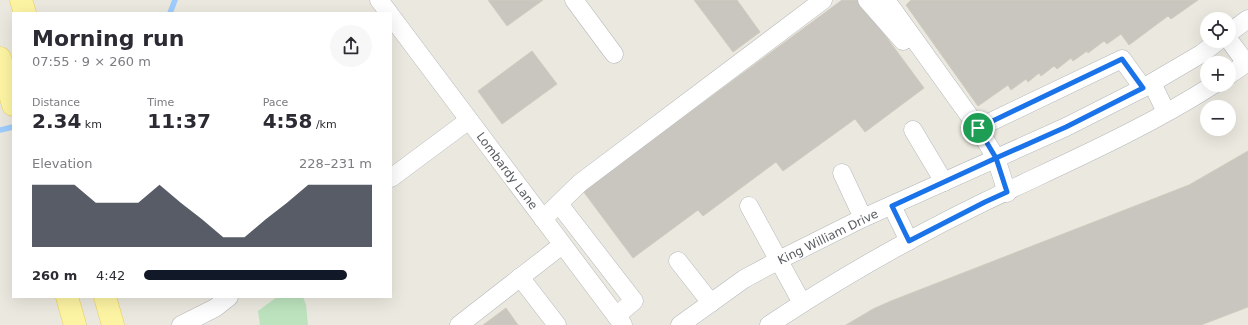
<!DOCTYPE html>
<html lang="en">
<head>
<meta charset="utf-8">
<style>
  :root { --surface:#fff; --page:#f7f7f7; --text:#2b2b33; --muted:#7c7c81; --accent:#111827 }
  body { margin:0; font-family:"DejaVu Sans",sans-serif; background:var(--page); color:var(--text); height:100vh; display:flex; flex-direction:column; font-size:15px; white-space:nowrap }
  * { box-sizing:border-box; margin:0 }
  p { font-size:13px; color:var(--muted) }
  .icon { flex:none; width:22px; height:22px; fill:none; stroke:currentColor; stroke-width:2; stroke-linecap:round; stroke-linejoin:round }
  .map { position:relative; flex:1; overflow:hidden }
  .drawer { position:absolute; left:12px; top:12px; width:380px; height:286px; display:flex; flex-direction:column; background:var(--surface); border-radius:0px; box-shadow:0 4px 16px #0002 }
  .drawer>* { flex:none }
  .tools { position:absolute; left:1200px; top:12px; display:grid; gap:8px }
  .tools a { display:grid; place-items:center; width:36px; height:36px; border-radius:50%; background:var(--surface); box-shadow:0 4px 16px #0002; font-size:20px }
  .pin { position:absolute; display:grid; place-items:center; width:34px; height:34px; color:#fff; margin:-17px; border:2px solid #fff; border-radius:50%; box-shadow:0 1px 4px #0007 }
  .round { display:grid; place-items:center; flex:none; width:42px; height:42px; border-radius:21px; background:var(--page) }
  .head { display:flex; align-items:center; justify-content:space-between; height:68px; padding:0 20px }
  h1 { font-size:22px; font-weight:800; line-height:30px }
  .figures { display:grid; grid-template-columns:repeat(3,1fr); gap:6px; height:68px; padding:4px 20px }
  .figures div { display:grid; align-content:center }
  .figures b { font-size:20px; font-weight:800 }
  .figures small { font-size:11px; font-weight:400 }
  .figures p { font-size:11px }
  .chart { height:112px; padding:8px 20px }
  .chart p { display:flex; justify-content:space-between }
  .chart svg { width:100%; height:72px; margin-top:4px; fill:var(--accent); opacity:.7 }
  ul { padding:0 20px; list-style:none; font-size:13px }
  li { display:grid; grid-template-columns:64px 48px 1fr; align-items:center; height:30px }
  li i { height:10px; border-radius:5px; background:var(--accent) }
  .map>svg:first-child { display:block }
  .green { fill:#bce3be }
  .lines { fill:none; stroke-linecap:round; stroke-linejoin:round }
  .stream { stroke:#9ecdfd; stroke-width:5.5 }
  .building { fill:#c8c6bf; stroke:#d0cbbe }
  .minor-casing { stroke:#b5b7bc; stroke-width:19 }
  .major-casing { stroke:#edcd56; stroke-width:23 }
  .minor { stroke:#fff; stroke-width:18 }
  .major { stroke:#fdf4a3; stroke-width:22 }
  .route-casing { stroke:#fff; stroke-width:8 }
  .route { stroke:#1a73e8; stroke-width:5 }
  .labels { text-anchor:middle; stroke-width:3; stroke-linejoin:round; paint-order:stroke }
  .street-label { font-size:12px; fill:#585b60; stroke:#fff }
</style>
</head>
<body>
<div class="map">
<svg width="1248" height="325" viewBox="0 0 1248 325">
  <rect width="100%" height="100%" fill="#ebe9df"/>
  <polygon class="green" points="277,297 303,297 306,305 308,325 260,325 258,311"/>
  <g class="lines">
    <g class="stream">
      <polyline points="170,13 175,0"/>
      <polyline points="0,130 13,127"/>
    </g>
  </g>
  <g class="building">
    <polygon points="488,0 543,0 507,26"/>
    <polygon points="694,0 737,0 760,32 733,52"/>
    <polygon points="842,0 859,0 924,88 865,132 855,119 783,171 776,162 703,216 698,210 633,258 583,191"/>
    <polygon points="911,0 1198,0 1171,19 1168,16 1129,45 1121,34 1107,44 1104,41 1088,53 1087,51 1073,61 1071,58 1057,69 1054,66 1041,76 1039,73 1028,82 1026,79 1011,90 1008,85 978,106 906,5"/>
    <polygon points="532,51 557,84 502,124 478,91"/>
    <polygon points="1248,151 1248,307 1201,325 846,325 873,309 891,301 1189,185"/>
    <polygon points="506,308 518,325 483,325"/>
  </g>
  <g class="lines">
    <g class="minor-casing">
      <g id="minor">
        <polyline points="379,0 389,13"/>
        <polyline points="574,0 614,54"/>
        <polyline points="867,0 903,41"/>
        <polyline points="886,0 978,128 996,158 1007,193"/>
        <polyline points="391,16 623,325"/>
        <polyline points="1229,33 1248,19"/>
        <polyline points="1229,40 1246,63"/>
        <polyline points="1229,75 1248,62"/>
        <polyline points="1152,83 1166,112"/>
        <polyline points="978,128 1122,59 1143,88"/>
        <polyline points="913,130 944,182"/>
        <polyline points="842,173 863,218"/>
        <polyline points="391,178 469,120"/>
        <polyline points="559,204 634,301 616,316"/>
        <polyline points="749,206 802,303"/>
        <polyline points="892,206 909,241"/>
        <polyline points="543,219 580,183 823,0"/>
        <polyline points="678,261 711,303"/>
        <polyline points="520,277 557,325"/>
        <polyline points="181,325 215,308 229,297"/>
        <polyline points="459,325 562,245"/>
        <polyline points="680,325 744,279 779,260 863,218 1066,127 1143,88 1201,54 1218,41"/>
        <path d="M 769,325 C 838,279 910,238 984,202 C 1061,165 1141,131 1213,85"/>
      </g>
    </g>
    <g class="major-casing">
      <g id="major">
        <polyline points="21,0 25,13"/>
        <polyline points="0,58 13,105"/>
        <polyline points="67,297 75,325"/>
        <polyline points="105,297 113,325"/>
      </g>
    </g>
    <use href="#minor" class="minor"/>
    <use href="#major" class="major"/>
  </g>
  <g class="lines">
    <g class="route-casing">
      <polyline id="route" points="978,128 996,158 892,206 909,241 985,202 1007,192 996,158 1066,127 1143,88 1122,59 978,128"/>
    </g>
    <use href="#route" class="route"/>
  </g>
  <g class="labels">
    <g class="street-label">
      <text transform="translate(507 171) rotate(53)" y="4">Lombardy Lane</text>
      <text transform="translate(828 237) rotate(-26)" y="4">King William Drive</text>
    </g>
  </g>
</svg>
<div class="tools">
<a><svg class="icon" aria-label="locate" viewBox="0 0 24 24"><circle cx="12" cy="12" r="6"/><path d="M12 2v4M12 18v4M2 12h4M18 12h4"/></svg></a>
<a>+</a>
<a>−</a>
</div>
<div class="pin" style="left:978px;top:128px;background:#1e9e55"><svg class="icon" aria-label="arrive" viewBox="0 0 24 24"><path d="M6 21V4h12l-3 4 3 4H6"/></svg></div>
<section class="drawer">
<div class="head"><div><h1>Morning run</h1><p>07:55 · 9 × 260 m</p></div><a class="round"><svg class="icon" aria-label="share" viewBox="0 0 24 24"><path d="M12 15V3M7 8l5-5 5 5M5 13v7h14v-7"/></svg></a></div>
<div class="figures">
<div><p>Distance</p><b>2.34<small> km</small></b></div>
<div><p>Time</p><b>11:37</b></div>
<div><p>Pace</p><b>4:58<small> /km</small></b></div>
</div>
<div class="chart"><p><span>Elevation</span>228–231 m</p>
<svg viewBox="0 0 160 44" preserveAspectRatio="none"><path d="M0 44V6L10 6L20 6L30 17L40 17L50 17L60 6L70 17L80 27L90 38L100 38L110 27L120 17L130 6L140 6L150 6L160 6V44z"/></svg>
</div>
<ul>
<li><b>260 m</b>4:42<i style="width:89%"></i></li>
</ul>
</section>
</div>
</body>
</html>
